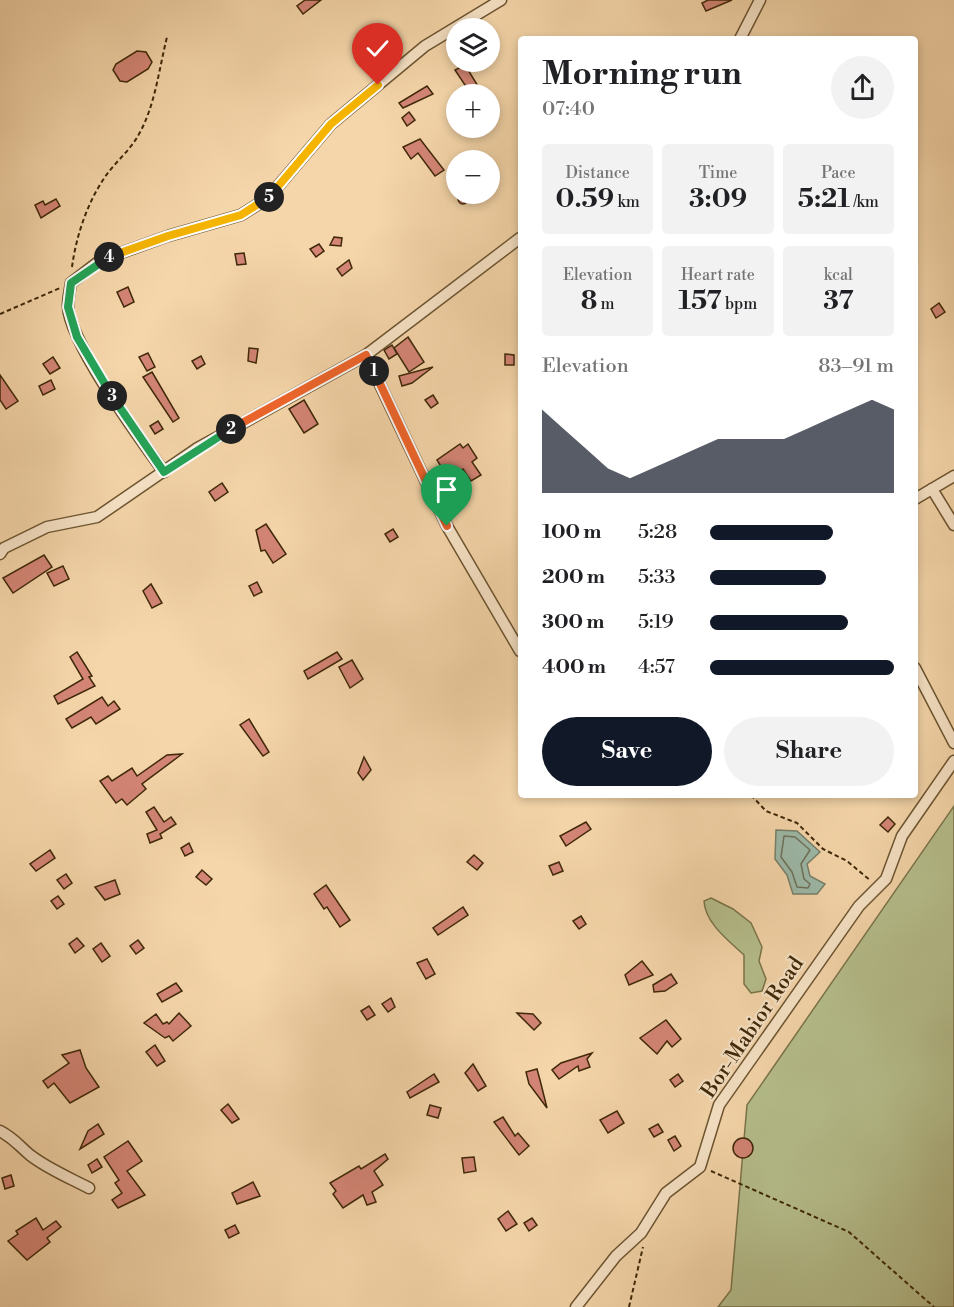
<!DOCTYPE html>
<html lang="en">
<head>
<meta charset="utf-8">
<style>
  :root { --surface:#fff; --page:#f2f2f2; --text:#202124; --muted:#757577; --accent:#111827 }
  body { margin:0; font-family:"Libre Bodoni",serif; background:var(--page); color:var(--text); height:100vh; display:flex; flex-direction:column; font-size:22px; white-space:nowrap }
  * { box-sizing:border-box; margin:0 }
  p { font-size:20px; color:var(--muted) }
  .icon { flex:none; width:33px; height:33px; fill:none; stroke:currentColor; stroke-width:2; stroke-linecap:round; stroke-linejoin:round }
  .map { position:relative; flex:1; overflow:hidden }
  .sheet { position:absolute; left:518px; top:36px; width:400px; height:762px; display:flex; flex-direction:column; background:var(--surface); border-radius:6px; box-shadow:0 3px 9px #0003 }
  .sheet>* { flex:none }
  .buttons { position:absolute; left:446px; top:18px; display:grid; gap:12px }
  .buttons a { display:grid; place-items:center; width:54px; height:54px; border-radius:50%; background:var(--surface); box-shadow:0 3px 9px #0003; font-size:30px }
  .pin { position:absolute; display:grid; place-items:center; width:51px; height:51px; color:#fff; margin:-62px -26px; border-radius:50% 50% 50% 0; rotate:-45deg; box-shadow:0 0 6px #0007 }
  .pin .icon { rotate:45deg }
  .km { position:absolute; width:30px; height:30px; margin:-15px; border-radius:50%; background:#222; color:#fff; font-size:16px; line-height:30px; text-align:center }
  .round { display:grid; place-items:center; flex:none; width:63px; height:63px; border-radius:32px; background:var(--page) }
  .headline { display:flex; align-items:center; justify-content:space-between; height:102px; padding:0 24px }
  h1 { font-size:33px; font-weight:700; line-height:45px }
  .figures { display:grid; grid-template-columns:repeat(3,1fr); gap:9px; height:102px; padding:6px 24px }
  .figures div { display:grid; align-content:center; border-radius:6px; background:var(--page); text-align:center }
  .figures b { font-size:26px; font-weight:700 }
  .figures small { font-size:16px; font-weight:400 }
  .figures p { font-size:16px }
  .chart { height:168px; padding:12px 24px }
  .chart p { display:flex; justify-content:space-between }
  .chart svg { width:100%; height:108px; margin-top:6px; fill:var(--accent); opacity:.7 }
  .primary-button { display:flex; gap:12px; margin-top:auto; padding:12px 24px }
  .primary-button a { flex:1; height:69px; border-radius:36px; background:var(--accent); color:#fff; font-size:24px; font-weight:700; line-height:69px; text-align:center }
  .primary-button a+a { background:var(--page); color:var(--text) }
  ul { padding:0 24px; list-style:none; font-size:20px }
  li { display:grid; grid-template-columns:96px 72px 1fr; align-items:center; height:45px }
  li i { height:15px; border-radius:8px; background:var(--accent) }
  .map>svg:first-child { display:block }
  .green { fill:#b6bf8d; stroke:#7a744a; stroke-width:1.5 }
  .water { fill:#9cb9a9; stroke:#767f69; stroke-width:1.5 }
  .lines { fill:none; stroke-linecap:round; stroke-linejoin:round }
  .shore { stroke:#6d7058; stroke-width:1.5 }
  .building { fill:#d48576; stroke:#3e2808; stroke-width:1.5 }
  .street-casing { stroke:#6c5430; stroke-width:13 }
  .path { stroke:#3e2808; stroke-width:2; stroke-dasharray:4.5 3; stroke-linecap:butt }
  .street { stroke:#f8e4c8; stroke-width:10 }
  .split-1-casing { stroke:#fff; stroke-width:12 }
  .split-2-casing { stroke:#fff; stroke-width:12 }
  .split-3-casing { stroke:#fff; stroke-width:12 }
  .split-4-casing { stroke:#fff; stroke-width:12 }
  .split-5-casing { stroke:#fff; stroke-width:12 }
  .split-6-casing { stroke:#fff; stroke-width:12 }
  .split-1 { stroke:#f0652b; stroke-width:8 }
  .split-2 { stroke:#f0652b; stroke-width:8 }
  .split-3 { stroke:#22a559; stroke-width:8 }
  .split-4 { stroke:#22a559; stroke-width:8 }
  .split-5 { stroke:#f5b400; stroke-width:8 }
  .split-6 { stroke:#f5b400; stroke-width:8 }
  .labels { text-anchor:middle; stroke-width:4.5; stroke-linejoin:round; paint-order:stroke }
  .street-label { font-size:21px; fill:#3e2808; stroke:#f8e4c8 }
</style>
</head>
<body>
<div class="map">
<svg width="954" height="1307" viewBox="0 0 954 1307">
  <rect width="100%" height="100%" fill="#f5d6aa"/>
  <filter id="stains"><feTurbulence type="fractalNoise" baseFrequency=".00333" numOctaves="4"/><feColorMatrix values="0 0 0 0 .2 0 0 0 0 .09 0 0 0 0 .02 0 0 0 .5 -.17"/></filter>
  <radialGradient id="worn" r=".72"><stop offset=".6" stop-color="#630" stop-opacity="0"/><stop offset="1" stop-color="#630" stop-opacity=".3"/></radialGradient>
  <g class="green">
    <polygon points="954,806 954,1307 718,1307 731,1290 747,1105"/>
    <path d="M 711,898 L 733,909 L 751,923 L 762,947 L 759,961 L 766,979 L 762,991 L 751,993 L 744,984 L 744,955 C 729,941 705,923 704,901 Z"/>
  </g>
  <polygon class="water" points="776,830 797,831 820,852 807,864 810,876 825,884 817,894 793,894 787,875 775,859"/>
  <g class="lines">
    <polygon class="shore" points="784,836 795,837 810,850 801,864 804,879 810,884 808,888 797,887 792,872 781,857"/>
  </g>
  <g class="building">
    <polygon points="305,0 321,0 303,14 297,6"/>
    <polygon points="708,0 732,0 706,11 702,3"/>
    <polygon points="137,51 146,52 152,62 148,69 127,82 120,81 113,70 116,64"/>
    <polygon points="465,65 481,91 476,94 471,94 455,70"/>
    <polygon points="427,86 433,94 403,108 399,103"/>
    <polygon points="409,112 415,120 407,126 402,118"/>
    <polygon points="420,139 444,170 435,176 418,153 411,159 403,147"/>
    <circle cx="463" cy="199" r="5"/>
    <polygon points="56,199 60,206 41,218 35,205 43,201 45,205"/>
    <polygon points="334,237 342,238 341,246 330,245"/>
    <polygon points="319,244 324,251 316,257 310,249"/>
    <polygon points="244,253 246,264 237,265 235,254"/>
    <polygon points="349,260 352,268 342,276 337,269"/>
    <polygon points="128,287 134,302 124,307 117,292"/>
    <polygon points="939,303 945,312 936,318 931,309"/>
    <polygon points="408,337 424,362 409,372 394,348"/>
    <polygon points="392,345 397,354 389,359 384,350"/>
    <polygon points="249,348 258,349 256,363 248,361"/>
    <polygon points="148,353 155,367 147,371 139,357"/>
    <polygon points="505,354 514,355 514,365 505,365"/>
    <polygon points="201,356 205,364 197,369 192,361"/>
    <polygon points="53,357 60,368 50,374 43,364"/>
    <polygon points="433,367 412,383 402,386 399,376"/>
    <polygon points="152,372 179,418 173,422 143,377"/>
    <polygon points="0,375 18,401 6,409 0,400"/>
    <polygon points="51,380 55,389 43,395 39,386"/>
    <polygon points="433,395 438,403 431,408 425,400"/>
    <polygon points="304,400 318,424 304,433 289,409"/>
    <polygon points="158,421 163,429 155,434 150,426"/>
    <polygon points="460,444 463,448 468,444 477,458 472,462 481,475 471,481 463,469 448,478 437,460"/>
    <polygon points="222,483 228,492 215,501 209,492"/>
    <polygon points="266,524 286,554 273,563 265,550 261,551 256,530"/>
    <polygon points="393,529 398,537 390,542 385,534"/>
    <polygon points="44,555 52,567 13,593 3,578"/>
    <polygon points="63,566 69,579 54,586 47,573"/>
    <polygon points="257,582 262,592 254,596 249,586"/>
    <polygon points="151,584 162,603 152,608 143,591"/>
    <polygon points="77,652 92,676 89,677 95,686 58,704 54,696 83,679 70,657"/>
    <polygon points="337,652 342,659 308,679 304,671"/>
    <polygon points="352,660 363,679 350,688 339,667"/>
    <polygon points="102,697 108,706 114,701 120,709 96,724 91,717 72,728 66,719"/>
    <polygon points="249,719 269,752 263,756 240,725"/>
    <polygon points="182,754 142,784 146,789 127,805 122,799 116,803 100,781 108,776 112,781 132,768 137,776 167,755"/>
    <polygon points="364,757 371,770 363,780 358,773"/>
    <polygon points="154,807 164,822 171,817 176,824 160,834 162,838 150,843 147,834 157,830 146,812"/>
    <polygon points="888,817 895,824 888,832 880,825"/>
    <polygon points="586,822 591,829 566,846 560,836"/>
    <polygon points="189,843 193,852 185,856 181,848"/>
    <polygon points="50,850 55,858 36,871 30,864"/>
    <polygon points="474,855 483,863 477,870 467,862"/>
    <polygon points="559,862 563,871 553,875 549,866"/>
    <polygon points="202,870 212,879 206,885 196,877"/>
    <polygon points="66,874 72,883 64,889 57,880"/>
    <polygon points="115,880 120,894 105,900 95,887"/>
    <polygon points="326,885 350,920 340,927 327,907 324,909 314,894"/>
    <polygon points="58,896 64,904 57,909 51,901"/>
    <polygon points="463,907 468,915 438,935 433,928"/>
    <polygon points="581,916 586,924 579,929 573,921"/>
    <polygon points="77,938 84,946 75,953 69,944"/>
    <polygon points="138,940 144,948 136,954 130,946"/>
    <polygon points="101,943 110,956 102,962 93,949"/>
    <polygon points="427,959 435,974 426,979 417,963"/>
    <polygon points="642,961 653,975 629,985 625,975"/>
    <polygon points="671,974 677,983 665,991 654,992 653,985"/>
    <polygon points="176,983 182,991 162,1002 157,994"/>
    <polygon points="391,998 395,1007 388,1012 382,1004"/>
    <polygon points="369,1006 375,1015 367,1020 361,1011"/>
    <polygon points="179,1013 191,1026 173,1041 169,1036 165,1038 144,1023 156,1014 163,1024 167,1022 169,1024"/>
    <polygon points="517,1013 533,1014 541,1023 534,1030"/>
    <polygon points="666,1020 681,1039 672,1047 667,1041 657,1054 640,1038"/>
    <polygon points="155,1045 165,1061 157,1066 146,1052"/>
    <polygon points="80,1050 86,1068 99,1087 70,1103 54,1083 48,1088 43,1081 69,1063 62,1055"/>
    <polygon points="592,1053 587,1059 590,1067 579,1071 578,1066 559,1079 552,1070 561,1063"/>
    <polygon points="473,1064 486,1086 478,1091 465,1073"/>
    <polygon points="537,1069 540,1080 547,1108 529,1084 526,1072"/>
    <polygon points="434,1074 439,1082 410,1098 407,1092"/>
    <polygon points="678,1074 683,1081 675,1087 670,1080"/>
    <polygon points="228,1104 239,1119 232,1123 221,1110"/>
    <polygon points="430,1105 441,1108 438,1118 427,1115"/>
    <polygon points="617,1111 624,1123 608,1133 600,1120"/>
    <polygon points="503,1117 515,1136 518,1133 529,1146 519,1155 494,1122"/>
    <polygon points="98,1124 104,1134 80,1149 88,1131"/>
    <polygon points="658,1124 663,1132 654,1137 649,1129"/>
    <polygon points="675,1136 681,1146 674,1151 668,1140"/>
    <circle cx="743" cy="1148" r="10"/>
    <polygon points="128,1141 142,1161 127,1171 145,1195 118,1208 112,1200 122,1193 115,1183 119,1180 104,1157"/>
    <polygon points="385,1154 388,1159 374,1171 383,1185 372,1192 376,1202 367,1205 363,1195 343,1208 333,1194 336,1191 330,1183 359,1166 361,1169"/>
    <polygon points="474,1157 476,1171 464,1173 462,1158"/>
    <polygon points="97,1159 102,1167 92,1173 88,1165"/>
    <polygon points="11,1175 14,1186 5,1189 2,1178"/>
    <polygon points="253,1182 260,1196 237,1204 232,1193"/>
    <polygon points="508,1211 517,1224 506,1231 498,1219"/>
    <polygon points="36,1218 43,1230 56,1221 61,1227 47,1238 50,1242 27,1260 8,1241 18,1234 16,1231"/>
    <polygon points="532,1218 537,1225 529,1231 524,1223"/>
    <polygon points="235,1225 239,1233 229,1238 225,1230"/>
  </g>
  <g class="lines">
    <g class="street-casing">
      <g id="street">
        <polyline points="740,39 760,0"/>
        <polyline points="366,355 447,526 520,651"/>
        <path d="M 164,472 C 141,440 69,342 68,306 C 68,298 70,290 71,283 L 101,260 L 168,236 L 241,215 L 268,198 L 331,124 L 425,46 L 501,0"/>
        <polyline points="932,489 954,525"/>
        <polyline points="915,499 954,476"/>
        <polyline points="0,554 4,548 47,527 97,517 196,449 366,355 520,238"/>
        <polyline points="915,668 954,743"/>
        <path d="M 0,1131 C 15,1139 18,1145 30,1155 C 48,1169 70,1178 89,1188"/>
        <polyline points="576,1307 616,1256 641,1233 666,1193 700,1167 719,1105 859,906 886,879 902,836 954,761"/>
      </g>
    </g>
    <g class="path">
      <path d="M 72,267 C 76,237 87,203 105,177 C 115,162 130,151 139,134 C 155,106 159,69 167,37"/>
      <polyline points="0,314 60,288"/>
      <polyline points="751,795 766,811 797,823 823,849 847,861 871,881"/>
      <polyline points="711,1171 849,1232 934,1307"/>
      <polyline points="629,1307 643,1247"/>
    </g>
    <use href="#street" class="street"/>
  </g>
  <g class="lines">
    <g class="split-1-casing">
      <polyline id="split-1" points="374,371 447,526"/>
    </g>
    <g class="split-2-casing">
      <polyline id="split-2" points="231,429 366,355 374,371"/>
    </g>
    <g class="split-3-casing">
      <polyline id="split-3" points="112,396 164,472 231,429"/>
    </g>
    <g class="split-4-casing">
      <polyline id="split-4" points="109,257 71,283 68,307 77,337 112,396"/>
    </g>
    <g class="split-5-casing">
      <polyline id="split-5" points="109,257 168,236 241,215 269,197"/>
    </g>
    <g class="split-6-casing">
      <polyline id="split-6" points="269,197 331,124 378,85"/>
    </g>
    <use href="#split-1" class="split-1"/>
    <use href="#split-2" class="split-2"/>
    <use href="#split-3" class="split-3"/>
    <use href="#split-4" class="split-4"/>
    <use href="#split-5" class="split-5"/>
    <use href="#split-6" class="split-6"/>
  </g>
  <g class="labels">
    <g class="street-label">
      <text transform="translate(752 1027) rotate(-56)" y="7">Bor-Mabior Road</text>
    </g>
  </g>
  <rect width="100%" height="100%" filter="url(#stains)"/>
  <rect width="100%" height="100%" fill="url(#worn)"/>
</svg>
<div class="buttons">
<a><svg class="icon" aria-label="layers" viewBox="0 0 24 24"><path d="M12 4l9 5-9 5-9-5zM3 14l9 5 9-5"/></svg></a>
<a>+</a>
<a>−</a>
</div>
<div class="pin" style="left:447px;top:526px;background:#1e9e55"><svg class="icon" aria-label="arrive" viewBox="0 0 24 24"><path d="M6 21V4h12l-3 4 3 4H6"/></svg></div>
<div class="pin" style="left:378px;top:85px;background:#d93025"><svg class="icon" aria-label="check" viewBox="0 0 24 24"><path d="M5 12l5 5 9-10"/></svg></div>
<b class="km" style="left:374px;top:371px">1</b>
<b class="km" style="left:231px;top:429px">2</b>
<b class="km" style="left:112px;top:396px">3</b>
<b class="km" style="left:109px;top:257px">4</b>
<b class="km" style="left:269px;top:197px">5</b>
<section class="sheet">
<div class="headline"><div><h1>Morning run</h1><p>07:40</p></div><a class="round"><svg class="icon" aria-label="share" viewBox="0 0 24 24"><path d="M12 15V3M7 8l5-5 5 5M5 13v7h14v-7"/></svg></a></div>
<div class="figures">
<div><p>Distance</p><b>0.59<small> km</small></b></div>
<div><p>Time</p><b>3:09</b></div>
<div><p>Pace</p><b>5:21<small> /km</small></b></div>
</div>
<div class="figures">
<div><p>Elevation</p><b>8<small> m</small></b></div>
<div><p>Heart rate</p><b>157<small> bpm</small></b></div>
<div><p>kcal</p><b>37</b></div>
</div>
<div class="chart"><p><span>Elevation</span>83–91 m</p>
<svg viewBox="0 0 160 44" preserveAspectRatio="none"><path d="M0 44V10L10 18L20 26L30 34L40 38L50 34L60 30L70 26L80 22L90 22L100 22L110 22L120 18L130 14L140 10L150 6L160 10V44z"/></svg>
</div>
<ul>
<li><b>100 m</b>5:28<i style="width:67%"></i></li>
<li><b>200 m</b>5:33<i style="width:63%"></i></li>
<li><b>300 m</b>5:19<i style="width:75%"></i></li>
<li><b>400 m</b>4:57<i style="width:100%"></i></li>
</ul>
<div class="primary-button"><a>Save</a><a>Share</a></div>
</section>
</div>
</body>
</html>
